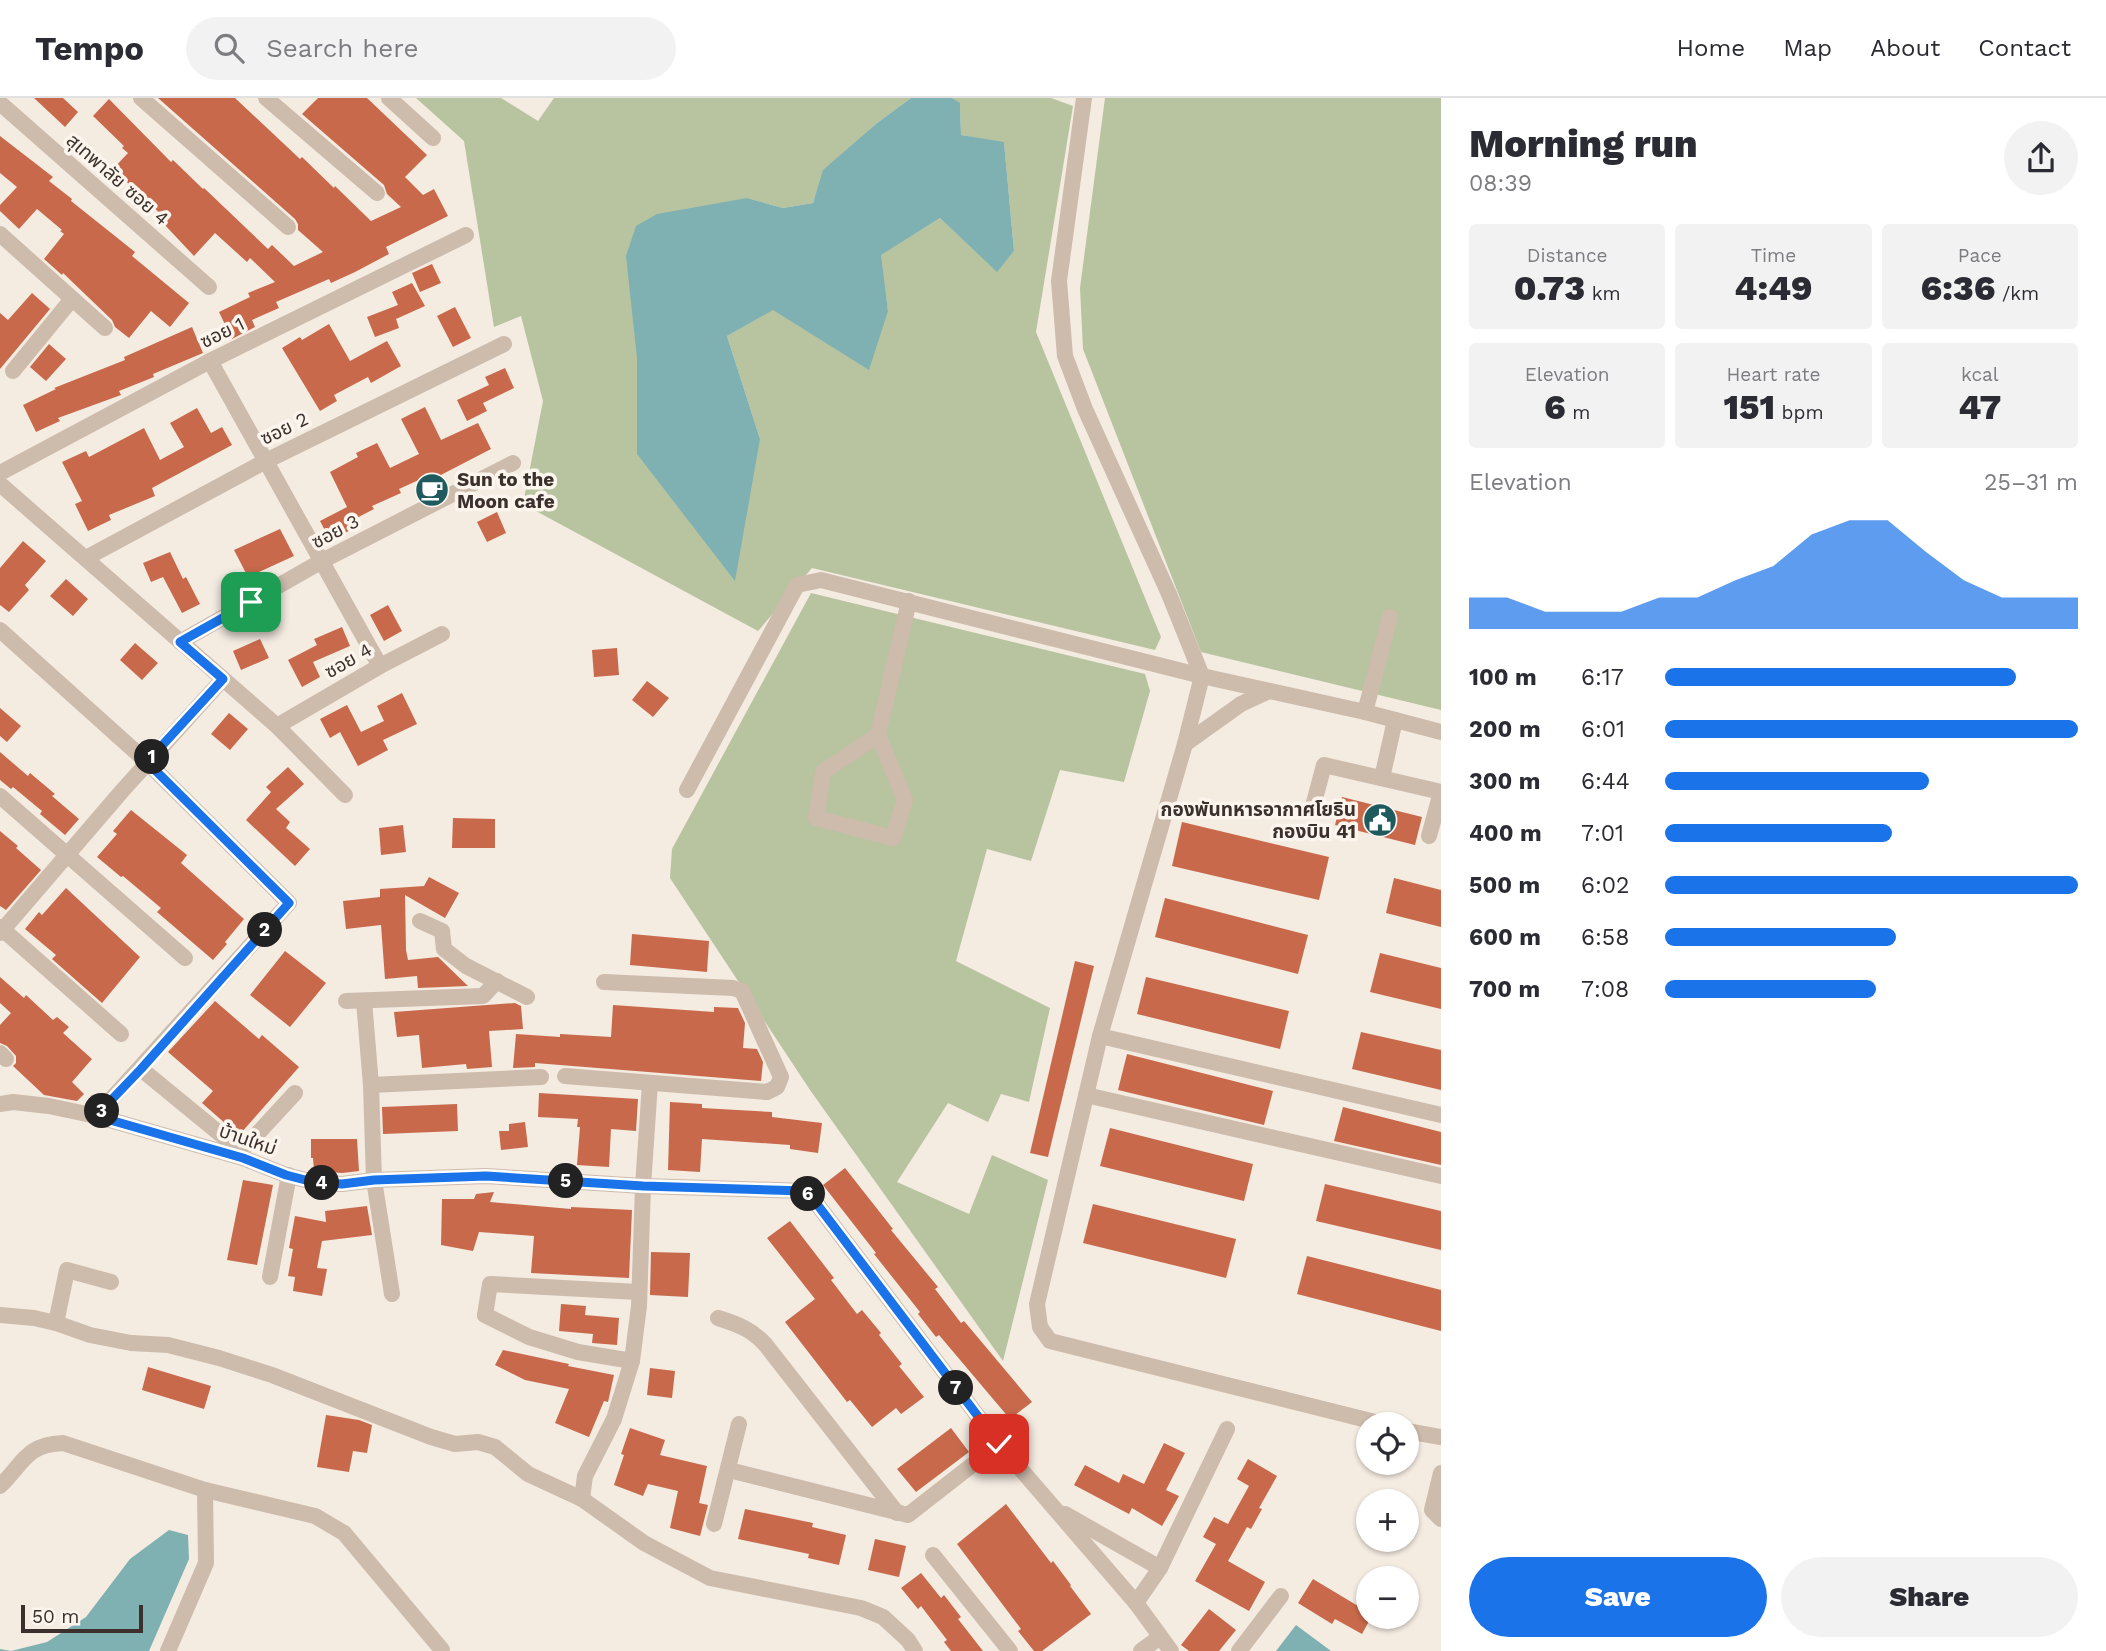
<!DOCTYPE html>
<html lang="en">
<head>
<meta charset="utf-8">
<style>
  :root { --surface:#fff; --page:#f2f2f3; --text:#2b2b33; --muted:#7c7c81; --line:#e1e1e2; --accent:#1a73e8 }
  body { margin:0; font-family:"Work Sans","Noto Sans Thai",sans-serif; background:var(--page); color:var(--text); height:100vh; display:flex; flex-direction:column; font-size:26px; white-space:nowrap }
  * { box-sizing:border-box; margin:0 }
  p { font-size:23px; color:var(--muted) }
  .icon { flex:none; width:38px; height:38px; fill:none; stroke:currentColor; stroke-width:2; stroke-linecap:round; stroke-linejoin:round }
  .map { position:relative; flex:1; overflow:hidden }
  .drawer { display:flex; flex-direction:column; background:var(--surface); width:665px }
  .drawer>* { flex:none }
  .tools { position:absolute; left:1356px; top:1314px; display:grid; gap:14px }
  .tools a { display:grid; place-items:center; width:63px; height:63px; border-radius:50%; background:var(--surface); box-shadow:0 2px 5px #0004; font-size:35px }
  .scale { position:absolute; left:21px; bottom:18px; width:122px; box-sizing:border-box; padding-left:7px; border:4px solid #3b302b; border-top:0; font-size:19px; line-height:24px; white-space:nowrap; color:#3b302b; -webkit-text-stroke:5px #fbf5ee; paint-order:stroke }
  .pin { position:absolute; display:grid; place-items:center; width:60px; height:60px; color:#fff; margin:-30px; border-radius:14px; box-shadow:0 4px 10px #0006 }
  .km { position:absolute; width:35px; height:35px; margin:-18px; border-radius:50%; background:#222; color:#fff; font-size:19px; line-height:35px; text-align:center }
  .round { display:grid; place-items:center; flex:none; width:74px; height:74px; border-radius:37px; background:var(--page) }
  .head { display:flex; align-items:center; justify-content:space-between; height:119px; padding:0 28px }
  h1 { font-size:38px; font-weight:800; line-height:52px }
  .stats { display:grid; grid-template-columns:repeat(3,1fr); gap:10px; height:119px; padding:7px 28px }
  .stats div { display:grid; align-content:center; border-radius:7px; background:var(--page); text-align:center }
  .stats b { font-size:35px; font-weight:800 }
  .stats small { font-size:19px; font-weight:400 }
  .stats p { font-size:19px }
  .chart { height:196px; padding:14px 28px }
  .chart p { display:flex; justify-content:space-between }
  .chart svg { width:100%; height:126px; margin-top:7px; fill:var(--accent); opacity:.7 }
  .button { display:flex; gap:14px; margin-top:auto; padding:14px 28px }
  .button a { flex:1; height:80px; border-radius:42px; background:var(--accent); color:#fff; font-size:28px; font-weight:800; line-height:80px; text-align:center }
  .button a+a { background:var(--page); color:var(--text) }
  ul { padding:0 28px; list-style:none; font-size:23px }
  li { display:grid; grid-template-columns:112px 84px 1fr; align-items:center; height:52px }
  li i { height:18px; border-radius:9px; background:var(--accent) }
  header { display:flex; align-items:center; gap:42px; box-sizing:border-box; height:98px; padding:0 35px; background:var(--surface); border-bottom:2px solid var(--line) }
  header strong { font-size:33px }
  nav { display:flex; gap:38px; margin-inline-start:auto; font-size:24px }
  .search { width:490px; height:63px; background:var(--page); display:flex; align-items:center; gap:18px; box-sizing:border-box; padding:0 24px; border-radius:38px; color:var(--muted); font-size:26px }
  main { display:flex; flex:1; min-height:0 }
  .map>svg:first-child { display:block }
  .green { fill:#b8c4a0 }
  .water { fill:#7fb0b2 }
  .building { fill:#c8694b }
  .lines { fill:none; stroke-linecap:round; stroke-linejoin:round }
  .minor { stroke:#cdbbac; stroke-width:16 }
  .route-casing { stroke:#fff; stroke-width:14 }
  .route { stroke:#1a73e8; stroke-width:9 }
  .labels { text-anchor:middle; stroke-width:7; stroke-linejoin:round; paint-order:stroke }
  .street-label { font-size:19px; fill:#3b302b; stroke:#fbf5ee }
  .poi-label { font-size:19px; font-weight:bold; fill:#3b302b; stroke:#fbf5ee; text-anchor:start }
</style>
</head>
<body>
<header>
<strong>Tempo</strong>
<div class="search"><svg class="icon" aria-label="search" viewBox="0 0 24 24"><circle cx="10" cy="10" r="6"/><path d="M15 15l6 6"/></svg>Search here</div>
<nav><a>Home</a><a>Map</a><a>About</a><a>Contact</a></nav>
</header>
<main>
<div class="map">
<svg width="1441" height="1553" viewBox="0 0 1441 1553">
  <rect width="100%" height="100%" fill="#f4ebe1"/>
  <g class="green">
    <polygon points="416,0 501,0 538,23 554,0 911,0 877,25 824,72 813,105 783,110 746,100 637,260 637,356 760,341 727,238 773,211 888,213 880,157 940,120 997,173 1014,153 1004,45 961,37 960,6 952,0 1051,0 1073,8 1036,234 1161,539 1155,552 812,470 758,533 523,406 543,303 521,218 494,229 464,43"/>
    <polygon points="1105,0 1441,0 1441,612 1201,554 1083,251 1080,190"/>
    <polygon points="811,495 1145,576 1150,593 1124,684 1060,672 1031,763 987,751 956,863 1050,910 1029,1004 1001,996 988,1024 948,1005 897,1084 969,1116 992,1057 1048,1082 1003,1263 810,992 670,780 672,751"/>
  </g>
  <g class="water">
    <polygon points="911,0 952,0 960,5 961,37 1004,44 1014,153 997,174 940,120 881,157 888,213 869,272 773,212 727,238 760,341 735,483 637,356 637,260 626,158 636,128 657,116 747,100 783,110 813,105 823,72 877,25"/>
    <polygon points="169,1432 188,1437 189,1461 149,1553 0,1553 0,1551 11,1553 47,1544 86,1519 130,1461"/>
    <polygon points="1296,1527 1331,1553 1276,1553"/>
  </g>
  <g class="building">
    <polygon points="34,0 63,0 78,14 65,29"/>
    <polygon points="158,0 235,0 300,61 302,59 334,90 335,88 371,123 401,109 387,96 384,87 302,16 318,0 367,0 427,57 405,79 423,97 434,91 448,118 386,149 389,156 355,174 331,185 329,181 276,204 279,210 252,222 255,229 232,241 219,214 250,199 248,195 275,184 250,160 247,164 215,135 194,158 163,125 166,121 113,71 128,55 122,50 124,48 93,18 109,1 171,64 173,62 203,91 204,90 268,151 272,147 294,168 323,154 298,132 298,126 295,121"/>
    <polygon points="0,38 53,79 49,83 72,101 71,103 135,154 132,158 189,205 170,229 151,213 129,240 115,229 112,222 63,175 62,177 44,161 64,136 60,133 62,132 37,111 19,131 0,113 0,107 17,89 0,75"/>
    <polygon points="432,166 441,185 420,194 412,175"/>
    <polygon points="412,185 425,208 396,221 399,230 375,239 367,219 398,207 392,194"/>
    <polygon points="32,195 50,211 0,271 0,215 8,222"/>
    <polygon points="455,209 471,240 453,249 437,218"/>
    <polygon points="329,226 350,263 387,243 401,268 371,285 368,279 334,297 337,303 320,313 282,250 300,239 302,242"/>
    <polygon points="192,229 203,255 153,276 154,279 119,293 121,297 58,320 60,323 36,334 23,307 56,291 54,290 125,262 124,259"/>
    <polygon points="49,246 66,261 46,283 30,269"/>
    <polygon points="505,270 514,290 483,305 487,313 467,323 457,302 489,287 485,279"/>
    <polygon points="425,309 441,342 478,325 491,351 437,379 434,375 399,391 401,395 372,408 374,411 347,425 351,432 330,442 320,423 347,409 330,374 358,359 356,355 377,345 390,370 419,356 401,321"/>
    <polygon points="197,310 211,335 222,329 232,347 152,390 155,398 109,417 111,422 88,433 75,406 82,403 62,364 86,353 89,359 144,330 160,362 184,349 170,325"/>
    <polygon points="497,414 506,435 487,444 477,424"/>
    <polygon points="280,431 294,458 248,479 234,452"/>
    <polygon points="23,443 46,463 25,487 29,492 9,514 0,507 0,470"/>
    <polygon points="170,454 183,481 186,479 200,506 182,515 163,479 151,484 143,465"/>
    <polygon points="66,481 88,501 73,518 50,498"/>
    <polygon points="388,507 402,533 384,543 370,517"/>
    <polygon points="342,529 350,548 313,564 320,579 302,589 288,562 317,547 314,541"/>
    <polygon points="260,541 269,560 241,572 233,553"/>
    <polygon points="135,545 158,565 142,582 120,562"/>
    <polygon points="617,550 619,577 594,579 592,552"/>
    <polygon points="647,583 669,600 653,619 632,602"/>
    <polygon points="402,595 417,626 383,642 388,652 358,668 340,634 330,640 320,621 347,607 361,634 384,623 377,608"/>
    <polygon points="0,610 21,628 7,644 0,638"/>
    <polygon points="229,615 248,631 230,652 211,636"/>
    <polygon points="0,654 28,678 30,675 55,696 52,698 79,721 65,737 40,716 42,713 13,689 11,691 0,682"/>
    <polygon points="288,669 304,686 276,711 290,724 286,730 310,751 295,768 246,722 271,694 266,689"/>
    <polygon points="1342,699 1422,719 1415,747 1335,727"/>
    <polygon points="131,712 187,757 181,765 244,821 225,844 227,846 213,862 157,814 161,810 123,778 121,779 97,759 117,736 113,733"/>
    <polygon points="453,720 495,721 495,750 452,750"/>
    <polygon points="1182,724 1329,759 1319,802 1172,768"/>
    <polygon points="403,727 406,754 381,757 379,730"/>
    <polygon points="0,733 18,748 16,750 41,772 6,812 0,808"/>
    <polygon points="429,779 459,795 445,820 405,797 406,852 408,862 438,859 468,888 418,890 417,878 385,881 381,827 346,831 343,803 380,799 380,791 424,788"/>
    <polygon points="1394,780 1441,792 1441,829 1386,815"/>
    <polygon points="66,790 140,859 102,905 52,861 56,857 25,831 39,814 42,817"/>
    <polygon points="1165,800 1308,837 1298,876 1155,839"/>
    <polygon points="632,836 709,843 707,874 630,867"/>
    <polygon points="285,853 326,885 290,929 250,897"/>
    <polygon points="1380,855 1441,870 1441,911 1370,894"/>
    <polygon points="1075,863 1094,868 1048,1059 1030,1055"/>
    <polygon points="0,879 24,900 26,897 53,922 57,919 69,929 63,935 92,961 72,984 84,996 77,1003 44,997 13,968 16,965 16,958 7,948 0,945 0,927 11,915 0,905"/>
    <polygon points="1146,879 1289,913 1280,951 1137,916"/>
    <polygon points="215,903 259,941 262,937 299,969 241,1035 235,1034 202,1005 213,993 168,954"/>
    <polygon points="515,905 521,908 523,931 489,933 492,969 467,971 466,966 422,970 419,937 397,939 394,914"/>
    <polygon points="613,907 714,914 714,909 738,910 745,925 743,950 757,951 763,964 761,983 535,965 535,969 513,970 516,936 560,939 560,936 611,939"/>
    <polygon points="1361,934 1441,952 1441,992 1352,971"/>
    <polygon points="1127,956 1273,993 1264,1027 1118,992"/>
    <polygon points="539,995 638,1001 636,1033 611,1031 609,1069 577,1067 580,1029 577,1029 578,1021 538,1019"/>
    <polygon points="670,1004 702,1006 702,1010 772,1014 772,1019 822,1025 818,1055 790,1051 790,1047 702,1041 700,1074 668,1072"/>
    <polygon points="457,1006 458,1033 383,1036 382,1009"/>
    <polygon points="1343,1009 1441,1034 1441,1067 1334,1043"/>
    <polygon points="525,1024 528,1049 501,1052 499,1033 509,1033 509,1026"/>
    <polygon points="1110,1030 1253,1066 1244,1103 1100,1068"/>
    <polygon points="311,1041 357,1041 359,1073 342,1075 314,1073 313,1060 311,1060"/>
    <polygon points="845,1070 893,1131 891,1132 938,1189 935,1191 961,1225 964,1223 1032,1304 1010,1321 939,1237 936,1239 918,1216 920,1214 874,1156 876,1155 823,1087"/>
    <polygon points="243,1082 273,1087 257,1167 227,1162"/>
    <polygon points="1325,1086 1441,1113 1441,1152 1316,1123"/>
    <polygon points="494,1094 490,1104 571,1111 571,1109 632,1112 629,1180 531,1175 534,1138 479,1134 473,1153 441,1147 442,1101 474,1101 476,1096"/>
    <polygon points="1093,1106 1236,1141 1226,1180 1083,1145"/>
    <polygon points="367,1108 372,1137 322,1143 317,1170 327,1171 322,1198 293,1193 295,1179 288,1178 293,1151 289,1150 295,1118 326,1124 325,1113"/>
    <polygon points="790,1123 834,1180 831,1182 857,1216 862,1212 881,1235 879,1237 902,1266 899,1268 924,1299 901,1316 896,1310 872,1329 850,1302 847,1304 785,1224 815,1201 767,1140"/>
    <polygon points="651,1154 690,1155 688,1199 650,1197"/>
    <polygon points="1307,1158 1441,1192 1441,1233 1297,1196"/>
    <polygon points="561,1206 586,1208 585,1217 619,1220 617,1247 592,1245 593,1236 559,1233"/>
    <polygon points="503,1252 569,1266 568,1268 614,1277 608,1304 604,1303 589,1339 555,1325 569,1291 525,1282 495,1267"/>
    <polygon points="148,1269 211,1288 204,1311 142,1292"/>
    <polygon points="650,1270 675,1273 672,1300 647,1297"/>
    <polygon points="326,1317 359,1322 372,1327 367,1355 353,1353 349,1374 317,1369"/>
    <polygon points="630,1330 665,1342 660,1357 707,1368 699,1405 708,1407 700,1438 670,1430 678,1393 648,1386 643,1398 614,1387 624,1357 621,1356"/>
    <polygon points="951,1330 969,1354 916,1394 897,1371"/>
    <polygon points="1164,1345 1185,1355 1166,1392 1179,1398 1162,1428 1132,1410 1129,1416 1074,1387 1085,1367 1119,1385 1123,1376 1144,1386"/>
    <polygon points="1248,1361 1277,1378 1259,1410 1262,1411 1251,1431 1247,1429 1228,1463 1265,1484 1249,1513 1195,1483 1216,1446 1203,1439 1214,1419 1228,1426 1249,1388 1237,1381"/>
    <polygon points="1006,1406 1051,1465 1053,1463 1071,1487 1070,1488 1091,1516 1042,1553 1034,1553 1018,1533 1021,1531 957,1446"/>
    <polygon points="745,1411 813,1425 812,1429 846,1437 839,1467 808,1460 809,1456 738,1441"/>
    <polygon points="875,1441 906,1448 899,1479 868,1472"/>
    <polygon points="921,1475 941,1500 944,1497 961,1519 958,1521 983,1553 951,1553 944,1544 947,1542 921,1508 918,1511 901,1490"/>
    <polygon points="1313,1481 1368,1514 1368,1525 1362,1536 1335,1521 1332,1526 1298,1505"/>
    <polygon points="1209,1511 1236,1532 1219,1553 1189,1553 1181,1547"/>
  </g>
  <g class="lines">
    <g class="minor">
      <polyline points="141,0 288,129"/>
      <polyline points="266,0 377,95"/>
      <polyline points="389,0 433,40"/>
      <polyline points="1084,0 1059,183 1065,258 1085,311 1169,496 1202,578 1185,646 1100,938 1037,1206 1040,1229 1050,1243 1383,1326"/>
      <polyline points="0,5 209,189"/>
      <polyline points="0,136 105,230"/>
      <polyline points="210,263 380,568"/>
      <polyline points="13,273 72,201"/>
      <polyline points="0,375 210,263 466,137"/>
      <polyline points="0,386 277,628 345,697"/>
      <polyline points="86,460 266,363 504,246"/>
      <polyline points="0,532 147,664 289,805 96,1018"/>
      <polyline points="180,544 322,463 513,365"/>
      <polyline points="1365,614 1390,519"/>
      <polyline points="277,628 380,568 442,536"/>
      <polyline points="878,637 823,674 816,720 893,740 905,702 878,637 909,503"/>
      <polyline points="1185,646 1241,606 1269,593"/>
      <polyline points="1382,680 1395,622"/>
      <polyline points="687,692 797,487 821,482 1202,578 1365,614 1441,634"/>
      <polyline points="0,698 185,860"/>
      <polyline points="1312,712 1324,667 1441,694 1429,738"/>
      <polyline points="420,823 442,833 444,851 466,868 527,899"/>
      <polyline points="0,829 121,936"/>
      <polyline points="0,835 122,693 223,581"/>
      <polyline points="346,903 483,898 497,883"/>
      <polyline points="364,903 371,987 374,1082 392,1196"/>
      <polyline points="1100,938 1441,1017"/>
      <polyline points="0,955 6,961"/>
      <polyline points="141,971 230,1044 248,1046 295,995"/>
      <polyline points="565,978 767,994 777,989 781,979 742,893 733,890 604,884"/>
      <polyline points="371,987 541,979"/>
      <polyline points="1086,997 1441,1078"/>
      <polyline points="0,1006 13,1004 49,1008 96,1018 243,1060 286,1077 313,1084 342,1086 374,1082 486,1078 643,1088 807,1093 999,1346 1136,1505 1171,1553"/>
      <polyline points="270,1179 289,1077"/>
      <polyline points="0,1217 34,1220 56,1225 90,1237 131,1245 168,1247 219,1260 272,1277 431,1339 455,1346 478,1344 495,1349 528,1376 582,1401 644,1445 710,1480 861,1510 883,1519 908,1542 915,1553"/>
      <path d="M 718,1220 C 737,1226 751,1231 765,1246 L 897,1415"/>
      <polyline points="56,1225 67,1172 111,1184"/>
      <polyline points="632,1263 578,1254 529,1239 485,1217 490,1186 638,1194"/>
      <polyline points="1407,1333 1441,1339"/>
      <polyline points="729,1372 908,1417 999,1346"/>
      <polyline points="1441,1375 1432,1412 1441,1421"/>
      <path d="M 0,1388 C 24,1365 25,1347 63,1345 L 205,1392 L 315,1418 L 344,1435 L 442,1552"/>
      <polyline points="582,1401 585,1378 614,1321 632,1263 639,1208 643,1088 650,985"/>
      <polyline points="1065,1416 1160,1470"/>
      <polyline points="714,1426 739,1326"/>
      <polyline points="933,1457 1010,1553"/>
      <polyline points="1136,1505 1160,1470 1227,1331"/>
      <polyline points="168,1553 206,1465 205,1392"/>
      <polyline points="1141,1553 1160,1539"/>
      <polyline points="1239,1553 1281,1498"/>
    </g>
  </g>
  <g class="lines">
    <g class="route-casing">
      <polyline id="route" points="251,504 180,544 223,581 147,664 289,805 141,971 96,1018 243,1060 286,1077 313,1084 342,1086 374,1082 486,1078 643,1088 807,1093 999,1346"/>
    </g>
    <use href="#route" class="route"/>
  </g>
  <defs>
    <g id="cafe-disc" transform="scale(1.75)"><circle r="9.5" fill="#1f5a5e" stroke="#fbf5ee"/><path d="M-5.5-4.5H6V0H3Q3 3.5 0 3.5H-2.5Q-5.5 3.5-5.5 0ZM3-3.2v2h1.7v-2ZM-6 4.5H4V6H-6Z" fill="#fff"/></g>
    <g id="civic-disc" transform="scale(1.75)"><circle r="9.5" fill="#1f5a5e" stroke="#fbf5ee"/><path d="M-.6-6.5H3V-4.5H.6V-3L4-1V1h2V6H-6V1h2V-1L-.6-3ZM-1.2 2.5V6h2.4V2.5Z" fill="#fff"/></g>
  </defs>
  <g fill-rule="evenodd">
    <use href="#cafe-disc" x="432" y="392"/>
    <use href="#civic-disc" x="1380" y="722"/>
  </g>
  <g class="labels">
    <g class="street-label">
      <text transform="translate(118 81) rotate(41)" y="7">สุเทพาลัย ซอย 4</text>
      <text transform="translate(222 234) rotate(-26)" y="7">ซอย 1</text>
      <text transform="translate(284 330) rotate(-26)" y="7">ซอย 2</text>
      <text transform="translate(335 433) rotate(-28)" y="7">ซอย 3</text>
      <text transform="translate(348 562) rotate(-30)" y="7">ซอย 4</text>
      <text transform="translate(248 1041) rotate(19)" y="7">บ้านใหม่</text>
    </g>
    <g class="poi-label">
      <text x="457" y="388">Sun to the<tspan x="457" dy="22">Moon cafe</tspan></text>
      <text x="1356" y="718" text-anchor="end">กองพันทหารอากาศโยธิน<tspan x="1356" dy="22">กองบิน 41</tspan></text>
    </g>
  </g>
</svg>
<div class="tools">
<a><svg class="icon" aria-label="locate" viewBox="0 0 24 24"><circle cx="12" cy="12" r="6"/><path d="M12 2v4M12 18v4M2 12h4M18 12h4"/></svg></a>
<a>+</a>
<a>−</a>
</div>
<div class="scale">50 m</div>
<div class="pin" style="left:251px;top:504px;background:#1e9e55"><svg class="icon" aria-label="arrive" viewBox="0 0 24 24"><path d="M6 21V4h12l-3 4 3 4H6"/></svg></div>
<div class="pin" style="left:999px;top:1346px;background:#d93025"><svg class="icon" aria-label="check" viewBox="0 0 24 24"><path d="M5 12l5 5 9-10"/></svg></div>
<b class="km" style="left:152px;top:659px">1</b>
<b class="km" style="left:265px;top:832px">2</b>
<b class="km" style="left:102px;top:1013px">3</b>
<b class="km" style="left:322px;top:1085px">4</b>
<b class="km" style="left:566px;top:1083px">5</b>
<b class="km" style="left:808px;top:1096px">6</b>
<b class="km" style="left:956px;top:1290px">7</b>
</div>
<section class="drawer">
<div class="head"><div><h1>Morning run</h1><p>08:39</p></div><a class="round"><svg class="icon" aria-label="share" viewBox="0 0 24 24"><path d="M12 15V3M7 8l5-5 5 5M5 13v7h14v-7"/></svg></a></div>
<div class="stats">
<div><p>Distance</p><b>0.73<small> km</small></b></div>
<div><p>Time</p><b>4:49</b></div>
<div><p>Pace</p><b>6:36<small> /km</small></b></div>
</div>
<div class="stats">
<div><p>Elevation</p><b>6<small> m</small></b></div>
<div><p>Heart rate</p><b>151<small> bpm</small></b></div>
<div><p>kcal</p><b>47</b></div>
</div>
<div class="chart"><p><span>Elevation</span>25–31 m</p>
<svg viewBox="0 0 160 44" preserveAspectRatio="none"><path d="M0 44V33L10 33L20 38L30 38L40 38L50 33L60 33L70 27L80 22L90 11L100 6L110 6L120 17L130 27L140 33L150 33L160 33V44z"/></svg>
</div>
<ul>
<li><b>100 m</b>6:17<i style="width:85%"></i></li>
<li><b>200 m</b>6:01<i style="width:100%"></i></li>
<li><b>300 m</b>6:44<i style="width:64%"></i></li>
<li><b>400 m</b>7:01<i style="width:55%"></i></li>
<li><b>500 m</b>6:02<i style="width:100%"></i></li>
<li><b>600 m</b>6:58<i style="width:56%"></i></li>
<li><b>700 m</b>7:08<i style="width:51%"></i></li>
</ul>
<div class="button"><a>Save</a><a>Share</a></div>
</section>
</main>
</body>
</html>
